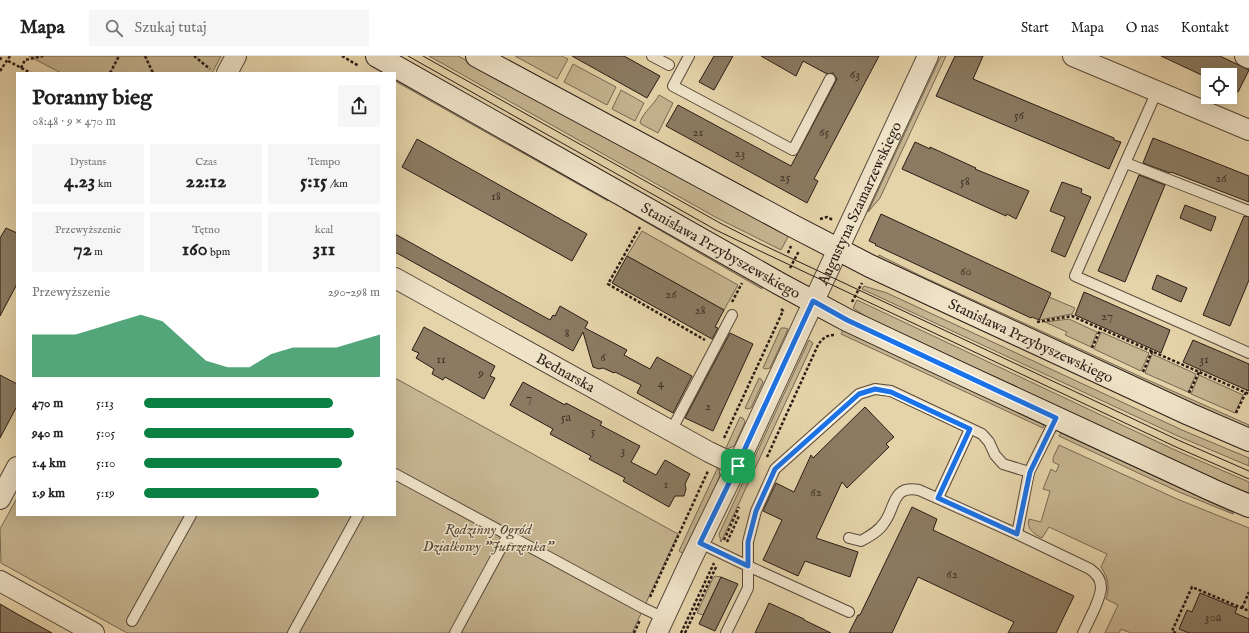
<!DOCTYPE html>
<html lang="pl">
<head>
<meta charset="utf-8">
<style>
  :root { --surface:#fff; --page:#f6f6f6; --text:#222; --muted:#767676; --line:#e0e0e0; --accent:#0b8043 }
  body { margin:0; font-family:"IM FELL English",serif; background:var(--page); color:var(--text); height:100vh; display:flex; flex-direction:column; font-size:15px; white-space:nowrap }
  * { box-sizing:border-box; margin:0 }
  p { font-size:13px; color:var(--muted) }
  .icon { flex:none; width:22px; height:22px; fill:none; stroke:currentColor; stroke-width:2; stroke-linecap:round; stroke-linejoin:round }
  .map { position:relative; flex:1; overflow:hidden }
  .side { position:absolute; left:16px; top:16px; width:380px; height:444px; display:flex; flex-direction:column; background:var(--surface); border-radius:0px; box-shadow:0 4px 16px #0002 }
  .side>* { flex:none }
  .controls { position:absolute; left:1201px; top:12px; display:grid; gap:8px }
  .controls a { display:grid; place-items:center; width:36px; height:36px; border-radius:0px; background:var(--surface); box-shadow:0 4px 16px #0002; font-size:20px }
  .pin { position:absolute; display:grid; place-items:center; width:34px; height:34px; color:#fff; margin:-17px; border-radius:8px; box-shadow:0 2px 6px #0006 }
  .round { display:grid; place-items:center; flex:none; width:42px; height:42px; border-radius:0px; background:var(--page) }
  .summary { display:flex; align-items:center; justify-content:space-between; height:68px; padding:0 16px }
  h1 { font-size:22px; font-weight:700; line-height:30px }
  .stats { display:grid; grid-template-columns:repeat(3,1fr); gap:6px; height:68px; padding:4px 16px }
  .stats div { display:grid; align-content:center; border-radius:0px; background:var(--page); text-align:center }
  .stats b { font-size:20px; font-weight:700 }
  .stats small { font-size:11px; font-weight:400 }
  .stats p { font-size:11px }
  .chart { height:112px; padding:8px 16px }
  .chart p { display:flex; justify-content:space-between }
  .chart svg { width:100%; height:72px; margin-top:4px; fill:var(--accent); opacity:.7 }
  ul { padding:0 16px; list-style:none; font-size:13px }
  li { display:grid; grid-template-columns:64px 48px 1fr; align-items:center; height:30px }
  li i { height:10px; border-radius:5px; background:var(--accent) }
  header { display:flex; align-items:center; gap:24px; box-sizing:border-box; height:56px; padding:0 20px; background:var(--surface); border-bottom:1px solid var(--line) }
  header strong { font-size:19px }
  nav { display:flex; gap:22px; margin-inline-start:auto; font-size:14px }
  .search { width:280px; height:36px; background:var(--page); display:flex; align-items:center; gap:10px; box-sizing:border-box; padding:0 14px; border-radius:0px; color:var(--muted); font-size:15px }
  .map>svg:first-child { display:block }
  .green { fill:#c5b490; stroke:#776853 }
  .building { fill:#8b7b62; stroke:#291c16 }
  .lines { fill:none; stroke-linecap:round; stroke-linejoin:round }
  .service-casing { stroke:#584a3b; stroke-width:12 }
  .minor-casing { stroke:#584a3b; stroke-width:22 }
  .secondary-casing { stroke:#291c16; stroke-width:24 }
  .path { stroke:#291c16; stroke-width:2.5; stroke-dasharray:3 2; stroke-linecap:butt }
  .service { stroke:#eee2c7; stroke-width:10 }
  .minor { stroke:#eee2c7; stroke-width:20 }
  .secondary { stroke:#eee2c7; stroke-width:22 }
  .tram { stroke:#291c16; stroke-width:1 }
  .route-casing { stroke:#fff; stroke-width:8 }
  .route { stroke:#1a73e8; stroke-width:5 }
  .labels { text-anchor:middle; stroke-width:3; stroke-linejoin:round; paint-order:stroke }
  .number-label { font-size:13px; fill:#423429 }
  .street-label { font-size:15px; fill:#291c16; stroke:#eee2c7 }
  .park-label { font-size:15px; font-style:italic; fill:#584a3b; stroke:#eee2c7 }
</style>
</head>
<body>
<header>
<strong>Mapa</strong>
<div class="search"><svg class="icon" aria-label="search" viewBox="0 0 24 24"><circle cx="10" cy="10" r="6"/><path d="M15 15l6 6"/></svg>Szukaj tutaj</div>
<nav><a>Start</a><a>Mapa</a><a>O nas</a><a>Kontakt</a></nav>
</header>
<div class="map">
<svg width="1249" height="577" viewBox="0 0 1249 577">
  <rect width="100%" height="100%" fill="#e5d3a9"/>
  <filter id="stains"><feTurbulence type="fractalNoise" baseFrequency=".005" numOctaves="4"/><feColorMatrix values="0 0 0 0 .2 0 0 0 0 .09 0 0 0 0 .02 0 0 0 .5 -.17"/></filter>
  <radialGradient id="worn" r=".72"><stop offset=".6" stop-color="#630" stop-opacity="0"/><stop offset="1" stop-color="#630" stop-opacity=".3"/></radialGradient>
  <g class="green">
    <polygon points="29,0 221,0 212,17 61,17"/>
    <polygon points="429,0 458,0 789,179 781,194 717,162"/>
    <polygon points="515,0 562,0 568,3 557,23"/>
    <polygon points="941,0 946,0 880,142 868,156"/>
    <polygon points="573,8 616,31 607,49 564,26"/>
    <polygon points="395,22 607,142 608,145 395,25"/>
    <polygon points="621,34 644,47 635,65 612,53"/>
    <path d="M 659,39 L 673,47 L 658,77 L 641,68 L 640,66 C 644,55 654,49 659,39 Z"/>
    <polygon points="623,153 625,153 762,230 762,233"/>
    <polygon points="642,175 738,229 724,254 627,200"/>
    <polygon points="879,199 919,219 1139,320 1249,369 1249,374 877,203"/>
    <polygon points="864,230 887,237 1182,374 1249,402 1249,410 1180,381 862,233"/>
    <polygon points="1049,241 1075,252 1072,258 1039,264"/>
    <polygon points="857,244 1175,394 1249,426 1249,437 1214,423 868,262 853,252"/>
    <polygon points="1069,263 1097,276 1091,291 1065,279 1067,276 1045,266"/>
    <polygon points="781,272 785,272 788,273 770,312 766,313 763,312"/>
    <polygon points="843,274 1044,369 1043,372 841,278"/>
    <polygon points="1101,276 1149,297 1141,315 1094,293"/>
    <polygon points="809,284 813,287 721,486 719,478"/>
    <polygon points="1152,298 1196,318 1188,336 1145,317"/>
    <polygon points="1199,319 1243,339 1235,357 1191,338"/>
    <polygon points="395,322 678,478 632,577 127,577 1,507 0,473 17,442 17,459 395,459"/>
    <polygon points="759,322 761,323 763,326 751,352 747,353 745,352"/>
    <polygon points="740,361 743,362 745,366 734,390 725,394"/>
    <polygon points="1061,377 1234,457 1233,458 1179,436 1059,380"/>
    <path d="M 1059,389 L 1177,443 L 1249,472 L 1249,577 L 1131,577 L 1121,573 L 1119,577 L 1105,577 L 1118,549 L 1106,543 C 1110,530 1108,522 1101,511 L 1107,498 L 1049,471 L 1042,482 C 1034,478 1026,473 1029,463 L 1041,466 L 1050,435 L 1043,433 L 1051,413 L 1056,416 L 1059,409 L 1053,406 L 1053,402 Z"/>
    <polygon points="718,411 719,413 720,420 684,498 679,495"/>
    <polygon points="715,520 721,521 703,559 697,557 713,522"/>
  </g>
  <g class="building">
    <polygon points="572,0 624,0 660,20 647,42"/>
    <polygon points="714,0 733,0 714,34 699,26"/>
    <polygon points="761,0 879,0 814,123 818,125 807,147 666,70 678,49 791,110 837,23 833,17 827,18 803,5 796,20"/>
    <polygon points="955,0 983,0 973,23 1114,82 1114,84 1121,86 1109,113 936,40"/>
    <polygon points="1161,0 1220,0 1249,14 1238,36 1230,33 1230,19 1208,19 1208,22"/>
    <polygon points="1153,82 1249,120 1249,146 1171,116 1170,117 1143,107"/>
    <polygon points="417,83 587,178 572,205 402,111"/>
    <polygon points="915,86 930,93 930,91 976,112 975,113 1029,135 1016,163 1007,158 1006,160 902,113"/>
    <polygon points="1139,119 1165,129 1125,226 1098,215"/>
    <polygon points="1062,126 1082,133 1081,137 1091,141 1065,201 1051,195 1065,161 1050,155"/>
    <polygon points="1185,149 1216,161 1211,175 1180,162"/>
    <polygon points="881,158 1051,237 1039,264 1032,261 1031,262 875,189 876,188 869,185"/>
    <polygon points="1244,160 1249,161 1249,224 1230,270 1203,259"/>
    <polygon points="6,172 17,177 17,228 0,260 0,182"/>
    <polygon points="395,178 550,264 553,259 555,260 560,250 588,266 585,272 627,294 624,299 650,313 657,301 692,320 673,357 637,337 641,329 615,316 614,317 603,312 599,313 593,311 583,276 573,295 395,196"/>
    <polygon points="627,200 724,254 715,271 718,272 712,283 612,227"/>
    <polygon points="1157,219 1187,232 1181,246 1152,233"/>
    <polygon points="1084,236 1170,274 1161,297 1075,259"/>
    <polygon points="424,271 495,310 490,320 495,322 484,343 445,321 443,324 432,318 434,313 416,302 419,297 412,294"/>
    <polygon points="730,277 753,288 713,375 685,362"/>
    <polygon points="1193,284 1249,308 1249,335 1183,306"/>
    <polygon points="0,319 17,328 17,350 0,382"/>
    <polygon points="523,326 565,349 566,347 602,366 600,369 640,390 631,406 656,419 665,404 690,418 685,428 686,433 684,440 675,440 669,451 623,425 625,422 589,403 591,400 550,378 553,373 510,349"/>
    <polygon points="865,351 894,381 886,388 889,391 847,432 842,426 816,482 858,496 850,521 805,505 798,520 763,504 782,464 763,455 776,427 794,436 811,399 813,402"/>
    <polygon points="912,451 937,463 933,474 1074,540 1056,577 1008,577 1014,566 918,521 892,577 849,577 858,559 860,559"/>
    <polygon points="721,521 738,528 715,575 699,568"/>
    <polygon points="1200,537 1237,552 1235,557 1249,563 1249,577 1189,577 1179,573 1187,554 1192,556"/>
    <polygon points="769,547 804,563 804,564 831,577 755,577"/>
    <polygon points="0,548 19,559 52,577 0,577"/>
  </g>
  <g class="lines">
    <g class="service-casing">
      <g id="service">
        <polyline points="652,0 669,9"/>
        <polyline points="689,0 673,30 793,94 830,23"/>
        <polyline points="1157,35 1075,220 1249,297"/>
        <polyline points="1126,107 1249,155"/>
        <polyline points="671,375 732,259"/>
        <polyline points="395,418 643,552 664,562"/>
        <polyline points="938,442 970,373"/>
        <polyline points="1017,478 1029,416"/>
        <path d="M 849,482 L 861,485 C 870,480 879,475 884,467 C 896,452 891,429 919,434 L 1017,478 L 1090,513 C 1107,525 1101,538 1094,554 C 1090,562 1087,569 1083,577"/>
        <polyline points="700,487 748,510 849,556"/>
        <polyline points="132,565 191,459"/>
        <polyline points="293,577 358,459"/>
        <polyline points="455,577 508,479"/>
        <polyline points="726,577 748,532 748,486 756,455 775,413 859,338 875,333 891,335 982,378 989,386 995,399 1003,408 1029,416 1056,362"/>
      </g>
    </g>
    <g class="minor-casing">
      <g id="minor">
        <polyline points="1073,0 1249,74"/>
        <polyline points="1245,0 1249,2"/>
        <polyline points="227,17 236,0"/>
        <path id="s1" d="M 395,222 L 709,396 L 738,410"/>
        <polyline points="0,443 17,411"/>
        <polyline points="0,525 94,577"/>
        <path id="s2" d="M 657,577 L 690,506 L 745,393 L 928,0"/>
      </g>
    </g>
    <g class="secondary-casing">
      <g id="secondary">
        <path id="s3" d="M 377,0 L 780,228 L 847,264 L 966,320 L 1212,434 L 1249,450"/>
        <path id="s4" d="M 477,0 L 793,170 L 870,210 L 1189,358 L 1249,384"/>
      </g>
    </g>
    <g class="path">
      <polyline points="145,0 153,17"/>
      <polyline points="194,0 210,13"/>
      <polyline points="342,0 359,10"/>
      <polyline points="0,4 2,0"/>
      <polyline points="8,5 31,17"/>
      <polyline points="21,12 25,4 43,0"/>
      <polyline points="0,15 10,0"/>
      <polyline points="110,17 119,0"/>
      <polyline points="820,163 827,161 833,164"/>
      <polyline points="640,171 608,228 705,284"/>
      <polyline points="788,197 791,190"/>
      <polyline points="790,212 799,195"/>
      <polyline points="732,246 742,227"/>
      <polyline points="852,246 862,227"/>
      <polyline points="1037,266 1072,260 1249,338"/>
      <polyline points="1092,292 1101,272"/>
      <polyline points="1143,316 1153,293"/>
      <polyline points="1189,337 1200,314"/>
      <polyline points="1236,357 1247,334"/>
      <polyline points="724,382 783,255 780,251"/>
      <path d="M 767,401 L 818,289 C 822,283 826,279 834,279"/>
      <polyline points="724,484 739,451"/>
      <polyline points="727,486 739,460"/>
      <polyline points="650,541 708,415"/>
      <polyline points="1242,552 1249,536"/>
      <polyline points="634,577 640,564"/>
      <polyline points="681,577 714,507"/>
      <polyline points="685,577 717,509"/>
      <polyline points="1176,577 1172,575 1192,531 1249,555"/>
    </g>
    <use href="#service" class="service"/>
    <use href="#minor" class="minor"/>
    <use href="#secondary" class="secondary"/>
    <g class="tram">
      <polyline points="408,0 716,174 741,186 1176,391 1249,423"/>
      <polyline points="423,0 720,167 761,188 1178,384 1249,415"/>
    </g>
  </g>
  <g class="lines">
    <g class="route-casing">
      <polygon id="route" points="813,245 847,264 1056,362 1030,416 1017,478 938,442 970,373 891,336 875,333 859,338 775,413 756,455 748,486 748,510 700,487 730,425"/>
    </g>
    <use href="#route" class="route"/>
  </g>
  <g class="labels">
    <g class="number-label">
      <text x="855" y="22">63</text>
      <text x="1019" y="63">56</text>
      <text x="698" y="80">21</text>
      <text x="824" y="80">65</text>
      <text x="740" y="101">23</text>
      <text x="785" y="125">25</text>
      <text x="1221" y="126">26</text>
      <text x="965" y="129">58</text>
      <text x="496" y="144">18</text>
      <text x="966" y="219">60</text>
      <text x="671" y="242">26</text>
      <text x="700" y="258">28</text>
      <text x="1107" y="264">27</text>
      <text x="567" y="281">8</text>
      <text x="603" y="305">6</text>
      <text x="441" y="307">11</text>
      <text x="1204" y="307">31</text>
      <text x="481" y="321">9</text>
      <text x="661" y="331">4</text>
      <text x="529" y="346">7</text>
      <text x="708" y="354">2</text>
      <text x="566" y="365">5a</text>
      <text x="593" y="379">5</text>
      <text x="623" y="398">3</text>
      <text x="666" y="432">1</text>
      <text x="816" y="440">62</text>
      <text x="952" y="522">62</text>
      <text x="1213" y="565">30a</text>
    </g>
    <g class="street-label">
      <text dy="5" stroke="none"><textPath href="#s2" startOffset="475">Augustyna Szamarzewskiego</textPath></text>
      <text dy="5" stroke="none"><textPath href="#s3" startOffset="395">Stanisława Przybyszewskiego</textPath></text>
      <text dy="5" stroke="none"><textPath href="#s4" startOffset="623">Stanisława Przybyszewskiego</textPath></text>
      <text dy="5" stroke="none"><textPath href="#s1" startOffset="195">Bednarska</textPath></text>
    </g>
    <g class="park-label">
      <text x="488" y="478">Rodzinny Ogród<tspan x="488" dy="17">Działkowy "Jutrzenka"</tspan></text>
    </g>
  </g>
  <rect width="100%" height="100%" filter="url(#stains)"/>
  <rect width="100%" height="100%" fill="url(#worn)"/>
</svg>
<div class="controls">
<a><svg class="icon" aria-label="locate" viewBox="0 0 24 24"><circle cx="12" cy="12" r="6"/><path d="M12 2v4M12 18v4M2 12h4M18 12h4"/></svg></a>
</div>
<div class="pin" style="left:738px;top:410px;background:#1e9e55"><svg class="icon" aria-label="arrive" viewBox="0 0 24 24"><path d="M6 21V4h12l-3 4 3 4H6"/></svg></div>
<section class="side">
<div class="summary"><div><h1>Poranny bieg</h1><p>08:48 · 9 × 470 m</p></div><a class="round"><svg class="icon" aria-label="share" viewBox="0 0 24 24"><path d="M12 15V3M7 8l5-5 5 5M5 13v7h14v-7"/></svg></a></div>
<div class="stats">
<div><p>Dystans</p><b>4.23<small> km</small></b></div>
<div><p>Czas</p><b>22:12</b></div>
<div><p>Tempo</p><b>5:15<small> /km</small></b></div>
</div>
<div class="stats">
<div><p>Przewyższenie</p><b>72<small> m</small></b></div>
<div><p>Tętno</p><b>160<small> bpm</small></b></div>
<div><p>kcal</p><b>311</b></div>
</div>
<div class="chart"><p><span>Przewyższenie</span>290–298 m</p>
<svg viewBox="0 0 160 44" preserveAspectRatio="none"><path d="M0 44V18L10 18L20 18L30 14L40 10L50 6L60 10L70 22L80 34L90 38L100 38L110 30L120 26L130 26L140 26L150 22L160 18V44z"/></svg>
</div>
<ul>
<li><b>470 m</b>5:13<i style="width:80%"></i></li>
<li><b>940 m</b>5:05<i style="width:89%"></i></li>
<li><b>1.4 km</b>5:10<i style="width:84%"></i></li>
<li><b>1.9 km</b>5:19<i style="width:74%"></i></li>
</ul>
</section>
</div>
</body>
</html>
